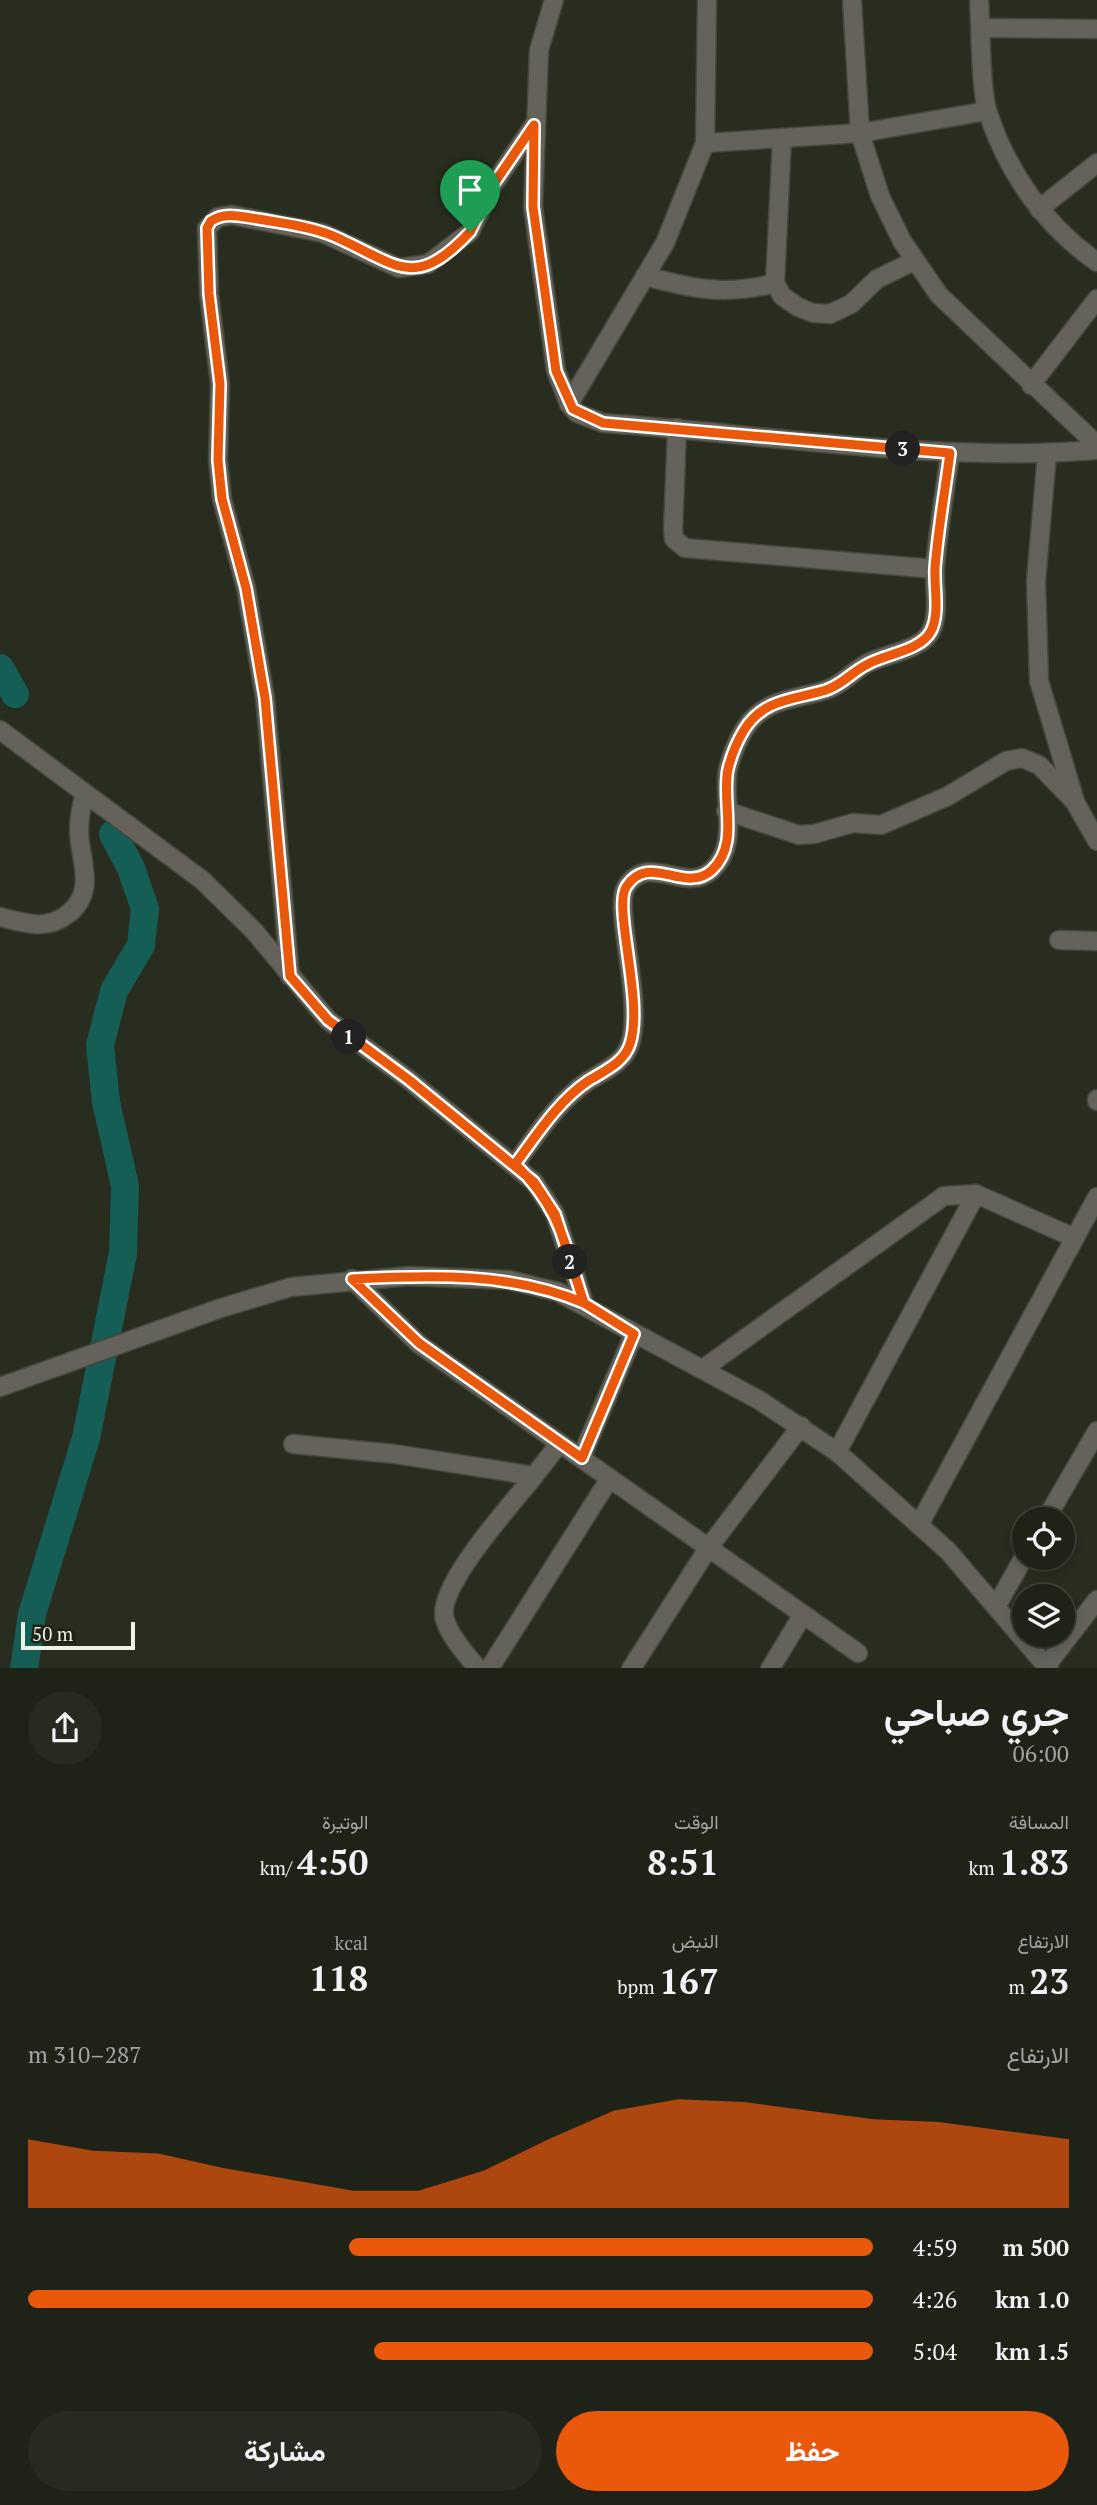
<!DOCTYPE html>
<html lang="ar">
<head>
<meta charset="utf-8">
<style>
  :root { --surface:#1e2217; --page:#262a20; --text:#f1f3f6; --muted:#a1a4a1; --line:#3c3f36; --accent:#ea580c }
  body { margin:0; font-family:"PT Serif",Vazirmatn,serif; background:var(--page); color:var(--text); direction:rtl; height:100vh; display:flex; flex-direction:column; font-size:26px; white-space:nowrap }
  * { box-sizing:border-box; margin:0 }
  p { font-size:23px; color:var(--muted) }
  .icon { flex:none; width:38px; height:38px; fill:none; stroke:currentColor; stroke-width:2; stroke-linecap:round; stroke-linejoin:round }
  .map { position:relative; height:1668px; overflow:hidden; direction:ltr }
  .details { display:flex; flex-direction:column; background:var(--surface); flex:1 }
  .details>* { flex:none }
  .fabs { position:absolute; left:1012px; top:1507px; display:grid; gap:14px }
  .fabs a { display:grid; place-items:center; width:63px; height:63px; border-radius:50%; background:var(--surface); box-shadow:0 4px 10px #0003,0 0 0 2px var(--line); font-size:35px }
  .scale { position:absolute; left:21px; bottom:18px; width:114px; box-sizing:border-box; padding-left:7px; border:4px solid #edf1e7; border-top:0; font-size:19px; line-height:24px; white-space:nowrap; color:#edf1e7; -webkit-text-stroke:5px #1e2316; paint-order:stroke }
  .pin { position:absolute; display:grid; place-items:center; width:60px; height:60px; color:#fff; margin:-72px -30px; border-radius:50% 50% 50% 0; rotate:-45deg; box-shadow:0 0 7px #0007 }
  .pin .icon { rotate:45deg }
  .km { position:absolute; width:35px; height:35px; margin:-18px; border-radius:50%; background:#222; color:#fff; font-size:19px; line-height:35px; text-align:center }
  .round { display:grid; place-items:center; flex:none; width:74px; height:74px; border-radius:37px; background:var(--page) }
  .overview { display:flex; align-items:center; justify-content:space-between; height:119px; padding:0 28px }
  h1 { font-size:38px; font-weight:700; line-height:52px }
  .metrics { display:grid; grid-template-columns:repeat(3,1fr); gap:10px; height:119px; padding:7px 28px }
  .metrics div { display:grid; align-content:center }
  .metrics b { font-size:35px; font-weight:700 }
  .metrics small { font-size:19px; font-weight:400 }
  .metrics p { font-size:19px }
  .chart { height:196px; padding:14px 28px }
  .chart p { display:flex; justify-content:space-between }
  .chart svg { width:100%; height:126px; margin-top:7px; fill:var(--accent); opacity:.7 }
  .cta { display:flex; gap:14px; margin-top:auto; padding:14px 28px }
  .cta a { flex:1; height:80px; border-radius:42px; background:var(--accent); color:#fff; font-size:28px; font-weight:700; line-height:80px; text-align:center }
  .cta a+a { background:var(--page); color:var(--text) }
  ul { padding:0 28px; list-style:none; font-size:23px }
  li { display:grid; grid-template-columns:112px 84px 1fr; align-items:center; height:52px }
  li i { height:18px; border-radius:9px; background:var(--accent) }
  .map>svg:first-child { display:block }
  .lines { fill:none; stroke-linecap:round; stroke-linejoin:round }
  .river { stroke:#145e55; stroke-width:28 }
  .minor-casing { stroke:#44483b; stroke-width:21 }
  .minor { stroke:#64625b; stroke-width:18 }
  .route-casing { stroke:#fff; stroke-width:14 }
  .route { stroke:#ea580c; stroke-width:9 }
</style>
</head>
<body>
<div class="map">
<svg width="1097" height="1669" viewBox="0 0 1097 1669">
  <rect width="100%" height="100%" fill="#282d1f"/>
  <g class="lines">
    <g class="river">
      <polyline points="0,668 15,694"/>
      <polyline points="24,1669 32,1614 86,1438 123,1253 125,1186 106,1102 100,1045 114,991 141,945 145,909 131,868 113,834"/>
    </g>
    <g class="minor-casing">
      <g id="minor">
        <polyline points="554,0 539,50 533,207 556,371 569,404"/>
        <path d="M 707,0 L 705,143 L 665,243 L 569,404 L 577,413 L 603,423 C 767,434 932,463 1097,450"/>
        <polyline points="852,0 860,133 880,196 902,241 939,295 1097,445"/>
        <path d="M 979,0 C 981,28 980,89 988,113 C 1008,173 1045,226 1097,262"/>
        <polyline points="981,28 1097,29"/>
        <polyline points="782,138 775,283 782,296 798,307 813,313 830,314 851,304 877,279 914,261"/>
        <polyline points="705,143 860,133 987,111"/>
        <polyline points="1039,209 1097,163"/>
        <path d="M 645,276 C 693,289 726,296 775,283"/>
        <polyline points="1031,385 1097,299"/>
        <polyline points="677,428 673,530 674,539 685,548 935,569"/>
        <polyline points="1047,454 1036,581 1039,681 1075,801"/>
        <polyline points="0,730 202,880 254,931 328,1020 408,1079 534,1182 555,1214 584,1303"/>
        <polyline points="726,811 799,835 814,834 853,823 881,825 948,796 1006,761 1022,758 1039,765 1075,802 1097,841"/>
        <path d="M 0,917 C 24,923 47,931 68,914 C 97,891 80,861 79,832 C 79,819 81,807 85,794"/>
        <polyline points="1059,940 1097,941"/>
        <polyline points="290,976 265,698 246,588 222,499 218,460 220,384 209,294 207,228 218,217 232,215 323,233 399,268 428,264 470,232 493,185 534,125"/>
        <polyline points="1097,1099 1097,1101"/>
        <path d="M 515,1164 C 537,1135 557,1102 588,1081 C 604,1071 624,1063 630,1044 C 644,1002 613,908 626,887 C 649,851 685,895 712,870 C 740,844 722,802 728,769 C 731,757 738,740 744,730 C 764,698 794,700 826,690 C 842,685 852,672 866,664 C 884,654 921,651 931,631 C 940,614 934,587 935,568 C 938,530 945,491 950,453"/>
        <polyline points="352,1279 419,1344 858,1653"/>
        <polyline points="704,1368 944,1196 976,1194 1075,1238"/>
        <polyline points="0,1387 221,1308 291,1287 409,1276 509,1280 558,1292 759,1400 837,1452 948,1551 1049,1669"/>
        <polyline points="293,1444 395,1454 534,1476 560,1443"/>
        <polyline points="837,1452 976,1194"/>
        <polyline points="581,1458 634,1334"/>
        <polyline points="1046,1519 1097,1431"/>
        <polyline points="920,1523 1097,1197"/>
        <polyline points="997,1605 1024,1557"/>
        <polyline points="1046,1666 1097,1600"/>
        <path d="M 478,1669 C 466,1654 451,1638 445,1620 C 434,1588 514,1502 534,1476"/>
        <polyline points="489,1669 610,1478"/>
        <polyline points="631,1669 709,1547 801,1426"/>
        <polyline points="770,1669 802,1616"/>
      </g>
    </g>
    <use href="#minor" class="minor"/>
  </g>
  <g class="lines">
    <g class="route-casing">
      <path id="route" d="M 470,232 C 416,289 400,267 342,240 C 316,227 286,224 258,219 C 242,217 226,211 211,221 L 207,228 L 209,294 L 220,384 L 218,460 L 222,499 L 246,588 L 265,698 L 290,976 L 328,1020 L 408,1079 L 534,1182 L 555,1214 L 584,1303 L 634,1334 L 582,1458 L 419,1343 L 352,1279 C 430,1275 511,1272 584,1303 C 565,1246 561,1208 515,1164 C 537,1135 557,1102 588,1081 C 604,1071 624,1063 630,1044 C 644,1002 613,908 626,887 C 649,851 685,895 712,870 C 740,844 721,802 728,769 C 731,757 738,740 744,730 C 764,698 794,700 826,690 C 842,685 852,672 866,665 C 884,654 921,651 931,631 C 940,614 934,587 935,568 C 938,530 945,491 950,453 L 603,423 L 573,409 L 556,371 L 533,207 L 534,125 L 493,185 L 470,232"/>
    </g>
    <use href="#route" class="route"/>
  </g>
</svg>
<div class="fabs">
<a><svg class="icon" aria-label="locate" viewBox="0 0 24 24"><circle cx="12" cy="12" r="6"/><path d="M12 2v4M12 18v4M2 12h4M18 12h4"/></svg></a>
<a><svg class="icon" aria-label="layers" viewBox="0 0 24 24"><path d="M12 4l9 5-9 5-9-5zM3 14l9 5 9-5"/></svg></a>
</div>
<div class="scale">50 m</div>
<div class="pin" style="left:470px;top:232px;background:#1e9e55"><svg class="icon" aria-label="arrive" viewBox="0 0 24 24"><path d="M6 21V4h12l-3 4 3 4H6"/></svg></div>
<b class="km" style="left:349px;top:1037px">1</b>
<b class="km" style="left:570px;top:1262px">2</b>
<b class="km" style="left:903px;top:449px">3</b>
</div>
<section class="details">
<div class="overview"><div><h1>جري صباحي</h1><p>06:00</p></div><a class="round"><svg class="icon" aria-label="share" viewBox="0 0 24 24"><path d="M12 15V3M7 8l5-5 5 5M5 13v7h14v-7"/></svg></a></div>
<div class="metrics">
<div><p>المسافة</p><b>1.83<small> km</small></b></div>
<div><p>الوقت</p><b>8:51</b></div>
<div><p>الوتيرة</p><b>4:50<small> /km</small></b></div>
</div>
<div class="metrics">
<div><p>الارتفاع</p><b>23<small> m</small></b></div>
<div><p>النبض</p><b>167<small> bpm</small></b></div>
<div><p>kcal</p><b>118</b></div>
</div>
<div class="chart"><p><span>الارتفاع</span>287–310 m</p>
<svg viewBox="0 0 160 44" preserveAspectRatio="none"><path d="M0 44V20L10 24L20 25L30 30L40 34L50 38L60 38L70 31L80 20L90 10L100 6L110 7L120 10L130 13L140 14L150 17L160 20V44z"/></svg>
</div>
<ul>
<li><b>500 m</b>4:59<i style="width:62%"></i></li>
<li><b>1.0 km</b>4:26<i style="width:100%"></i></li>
<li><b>1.5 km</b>5:04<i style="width:59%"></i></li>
</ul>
<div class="cta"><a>حفظ</a><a>مشاركة</a></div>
</section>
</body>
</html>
